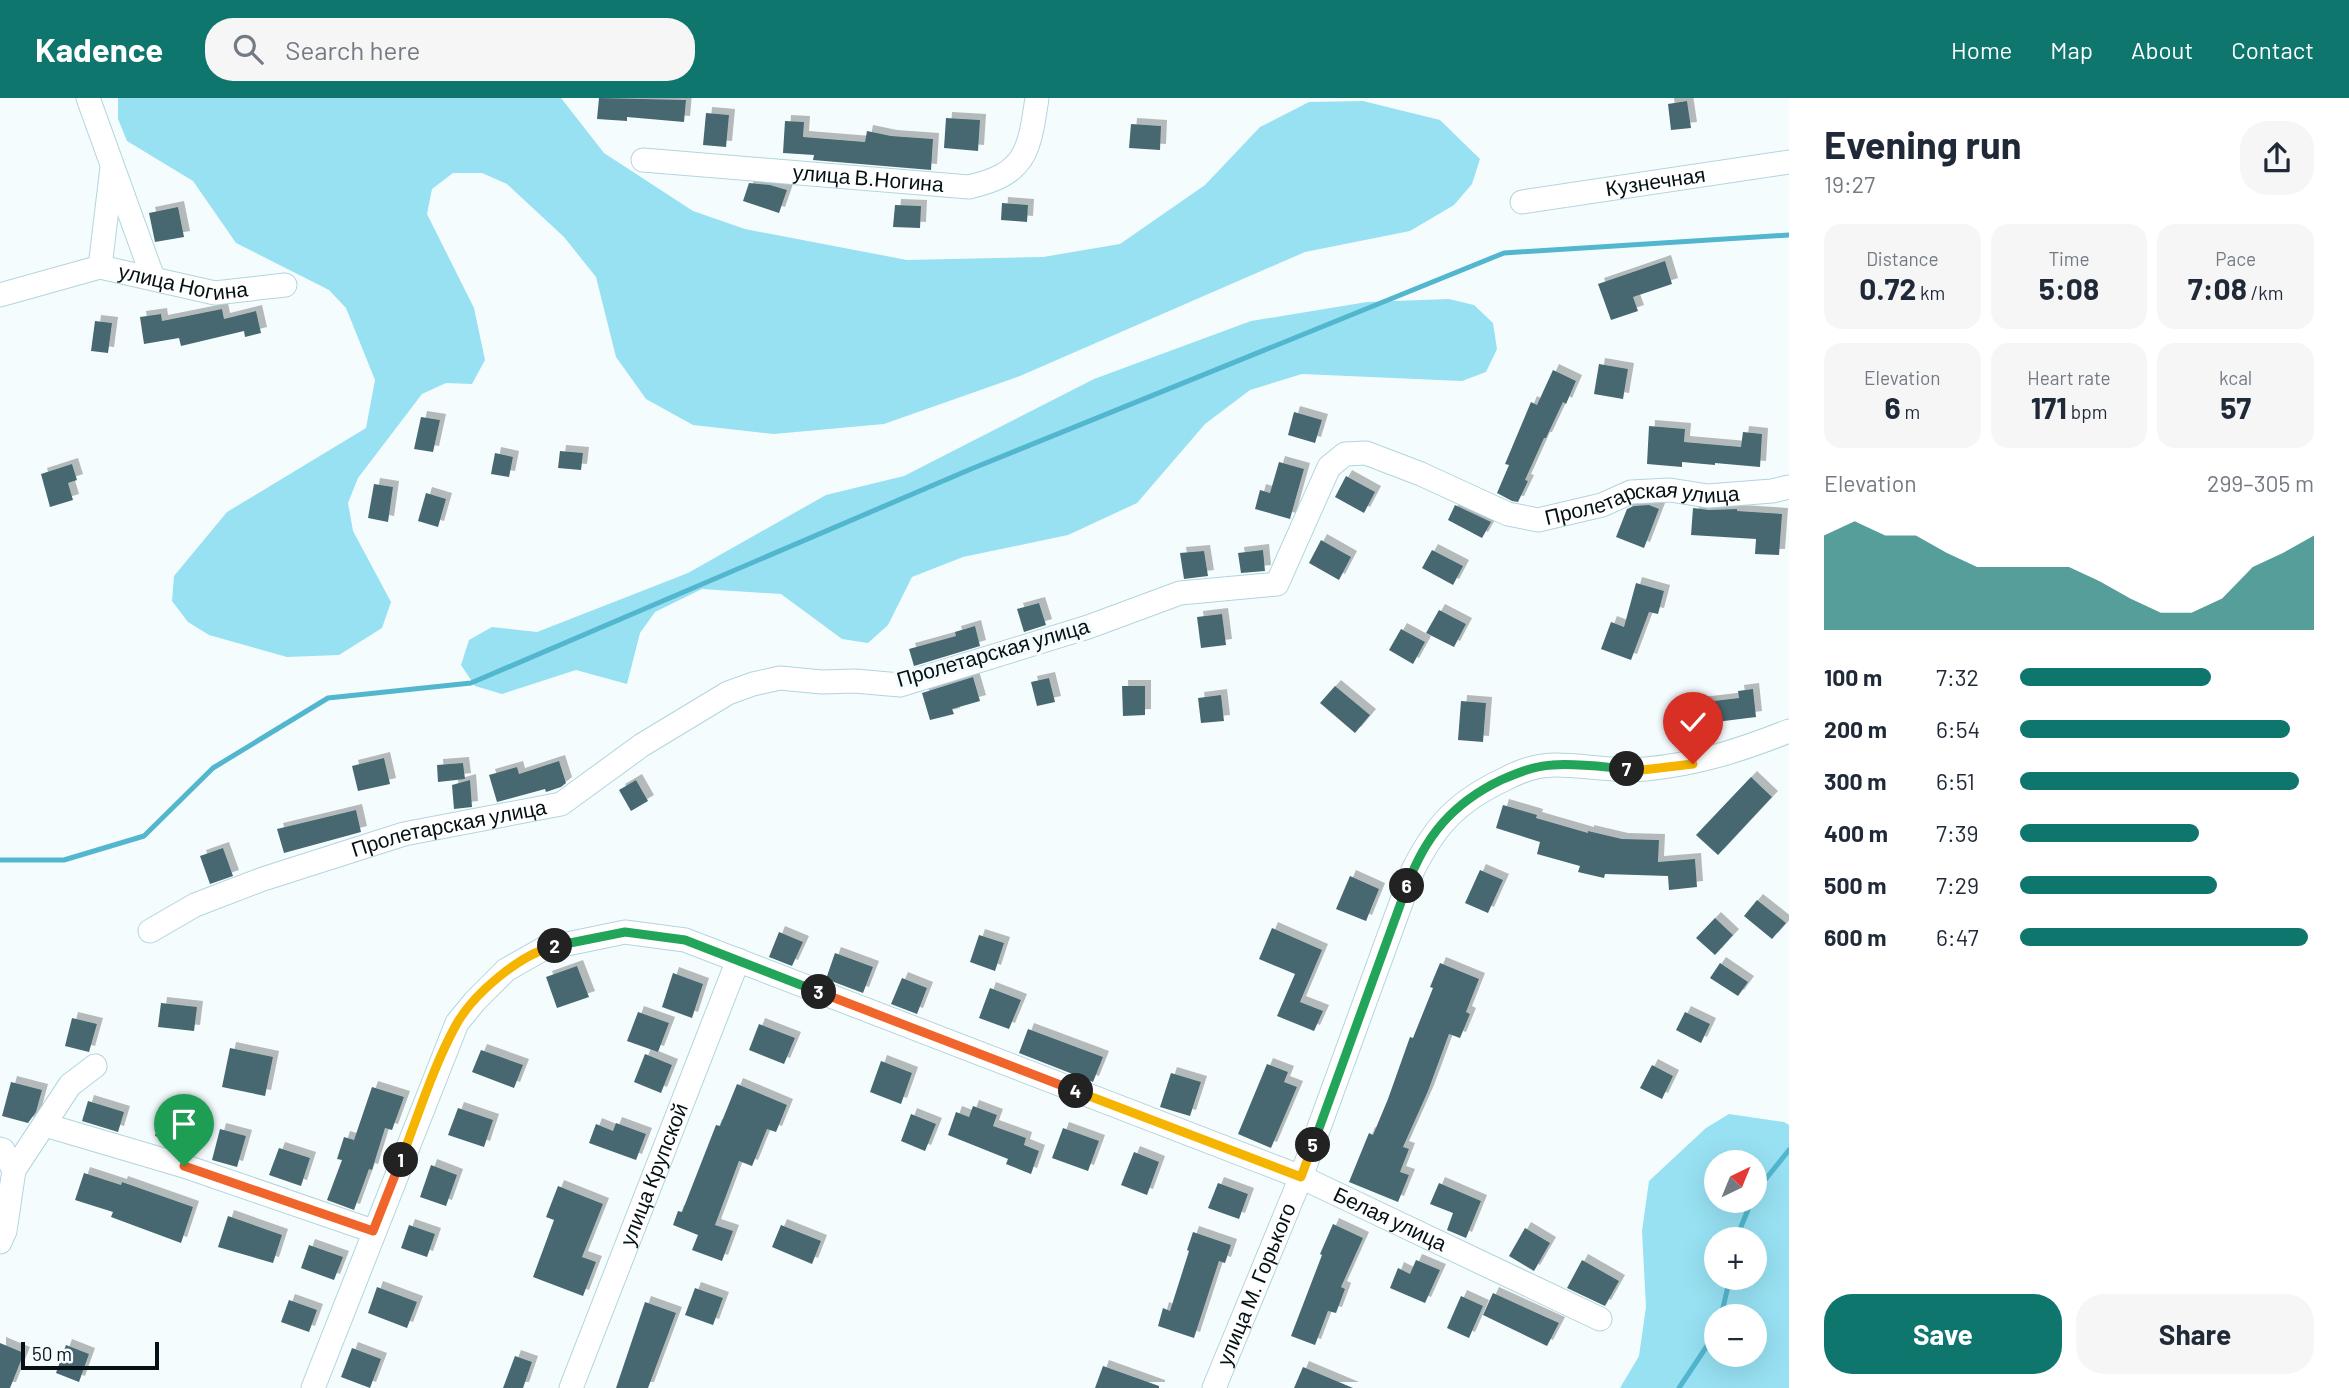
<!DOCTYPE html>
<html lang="en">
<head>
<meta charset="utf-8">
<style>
  :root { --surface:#fff; --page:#f6f6f7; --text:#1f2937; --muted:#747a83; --accent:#0f766e }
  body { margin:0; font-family:Barlow,sans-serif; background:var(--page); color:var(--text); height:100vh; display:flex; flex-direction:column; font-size:26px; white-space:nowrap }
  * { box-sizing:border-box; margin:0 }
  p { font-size:23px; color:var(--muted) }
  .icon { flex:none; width:38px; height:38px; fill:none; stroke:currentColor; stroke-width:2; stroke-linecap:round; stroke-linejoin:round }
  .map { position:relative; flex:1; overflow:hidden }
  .drawer { display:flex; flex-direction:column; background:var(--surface); width:560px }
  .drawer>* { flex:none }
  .needle { width:46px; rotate:43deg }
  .buttons { position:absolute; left:1704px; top:1052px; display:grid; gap:14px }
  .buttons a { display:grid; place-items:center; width:63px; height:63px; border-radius:50%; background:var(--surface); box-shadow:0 7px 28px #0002; font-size:35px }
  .scale { position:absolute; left:21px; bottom:18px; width:138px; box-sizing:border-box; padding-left:7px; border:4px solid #051114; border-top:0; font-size:19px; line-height:24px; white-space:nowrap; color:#051114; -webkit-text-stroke:5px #f5fcfe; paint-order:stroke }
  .pin { position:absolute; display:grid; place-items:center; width:60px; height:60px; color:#fff; margin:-72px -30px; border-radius:50% 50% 50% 0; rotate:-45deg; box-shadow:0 0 7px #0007 }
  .pin .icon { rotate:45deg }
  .km { position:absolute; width:35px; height:35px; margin:-18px; border-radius:50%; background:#222; color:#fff; font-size:19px; line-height:35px; text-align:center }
  .round { display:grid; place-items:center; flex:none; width:74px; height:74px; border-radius:28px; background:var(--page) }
  .summary { display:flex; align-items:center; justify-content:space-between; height:119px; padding:0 35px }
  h1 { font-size:38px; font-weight:700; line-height:52px }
  .metrics { display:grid; grid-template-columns:repeat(3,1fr); gap:10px; height:119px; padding:7px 35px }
  .metrics div { display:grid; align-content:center; border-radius:18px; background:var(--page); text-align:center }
  .metrics b { font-size:30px; font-weight:700 }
  .metrics small { font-size:19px; font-weight:400 }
  .metrics p { font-size:19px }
  .chart { height:196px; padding:14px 35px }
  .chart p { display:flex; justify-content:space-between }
  .chart svg { width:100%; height:126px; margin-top:7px; fill:var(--accent); opacity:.7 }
  .primary-button { display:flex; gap:14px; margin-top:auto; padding:14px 35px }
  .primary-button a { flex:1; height:80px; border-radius:28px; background:var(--accent); color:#fff; font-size:28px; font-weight:700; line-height:80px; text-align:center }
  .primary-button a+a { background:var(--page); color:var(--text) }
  ul { padding:0 35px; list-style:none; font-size:23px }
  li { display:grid; grid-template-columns:112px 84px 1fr; align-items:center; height:52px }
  li i { height:18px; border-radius:9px; background:var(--accent) }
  header { display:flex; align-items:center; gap:42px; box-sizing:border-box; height:98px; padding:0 35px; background:var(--accent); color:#fff }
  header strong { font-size:33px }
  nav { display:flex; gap:38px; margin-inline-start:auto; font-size:24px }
  .search { width:490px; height:63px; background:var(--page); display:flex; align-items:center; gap:18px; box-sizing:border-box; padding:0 24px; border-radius:28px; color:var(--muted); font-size:26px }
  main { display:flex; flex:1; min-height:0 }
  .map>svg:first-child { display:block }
  .green { fill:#97e1f3; fill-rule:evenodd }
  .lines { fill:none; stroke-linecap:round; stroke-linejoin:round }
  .stream { stroke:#52b7ce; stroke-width:5 }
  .building { fill:#476870; filter:url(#shadow) }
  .minor-casing { stroke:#b1d5de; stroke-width:25 }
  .minor { stroke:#fff; stroke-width:23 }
  .split-1-casing { stroke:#fff; stroke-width:14 }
  .split-2-casing { stroke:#fff; stroke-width:14 }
  .split-3-casing { stroke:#fff; stroke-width:14 }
  .split-4-casing { stroke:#fff; stroke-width:14 }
  .split-5-casing { stroke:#fff; stroke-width:14 }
  .split-6-casing { stroke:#fff; stroke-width:14 }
  .split-7-casing { stroke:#fff; stroke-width:14 }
  .split-8-casing { stroke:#fff; stroke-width:14 }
  .split-1 { stroke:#f0652b; stroke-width:9 }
  .split-2 { stroke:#f5b400; stroke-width:9 }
  .split-3 { stroke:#22a559; stroke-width:9 }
  .split-4 { stroke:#f0652b; stroke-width:9 }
  .split-5 { stroke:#f5b400; stroke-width:9 }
  .split-6 { stroke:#22a559; stroke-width:9 }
  .split-7 { stroke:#22a559; stroke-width:9 }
  .split-8 { stroke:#f5b400; stroke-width:9 }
  .labels { text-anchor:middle; stroke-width:7; stroke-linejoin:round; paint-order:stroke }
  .street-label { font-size:21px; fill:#051114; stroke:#f5fcfe }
</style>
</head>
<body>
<header>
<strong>Kadence</strong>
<div class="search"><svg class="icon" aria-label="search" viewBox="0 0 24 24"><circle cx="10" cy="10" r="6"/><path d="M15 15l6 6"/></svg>Search here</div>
<nav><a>Home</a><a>Map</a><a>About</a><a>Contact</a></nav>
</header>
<main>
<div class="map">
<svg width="1789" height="1290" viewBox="0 0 1789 1290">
  <defs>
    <filter id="shadow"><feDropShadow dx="6" dy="-6" stdDeviation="0" flood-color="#0004"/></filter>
  </defs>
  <rect width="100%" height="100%" fill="#f5fcfe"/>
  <g class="green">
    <polygon points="118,0 561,0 604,55 693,113 745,131 907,162 1043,159 1120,146 1205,87 1260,29 1309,4 1363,3 1440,22 1480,61 1472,86 1454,107 1410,133 1305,154 1020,278 884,326 774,336 693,327 646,301 616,259 596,179 564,139 507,86 482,75 453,75 432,91 427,116 474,210 485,262 472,286 446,285 422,296 358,380 348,405 353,433 391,504 382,530 339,557 287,559 209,537 188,524 172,503 174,478 227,414 366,330 375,282 346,210 329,192 236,145 193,83 127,43 118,21"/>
    <polygon points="1449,201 1474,207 1493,225 1497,251 1486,274 1462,283 1302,276 1250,292 1205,326 1137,405 1068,437 963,459 912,479 888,527 868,545 842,541 781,496 702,491 655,514 640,535 627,586 576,572 502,596 475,588 461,567 469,542 492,529 537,534 688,475 826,397 904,378 1094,281 1251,223 1367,204"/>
    <path d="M 1729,1016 L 1784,1024 L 1789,1027 L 1789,1290 L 1620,1290 L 1639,1258 L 1646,1209 L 1642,1133 L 1649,1083 L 1706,1030 ZM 1755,1064 L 1755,1102 L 1717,1102 L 1717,1064 ZM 1755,1141 L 1755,1180 L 1717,1180 L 1717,1141 ZM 1755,1218 L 1755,1256 L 1717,1256 L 1717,1218 Z"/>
  </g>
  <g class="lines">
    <g class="stream">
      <polyline points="0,762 64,762 144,738 213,670 328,600 471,585 971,371 1504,155 1789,137"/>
      <polyline points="1765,1082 1789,1052"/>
      <polyline points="1755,1095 1757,1092"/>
      <polyline points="1736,1141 1752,1102"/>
      <polyline points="1721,1218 1730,1180"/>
      <polyline points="1679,1290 1717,1233"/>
    </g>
  </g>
  <g class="building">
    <polygon points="599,0 686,2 684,24 627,19 627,23 597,21"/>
    <polygon points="1687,3 1691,30 1671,32 1668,6"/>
    <polygon points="706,15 729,17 726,49 703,47"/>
    <polygon points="946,20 980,22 978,53 944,50"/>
    <polygon points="785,23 804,24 803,39 865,44 867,33 891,38 933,41 931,72 813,62 814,57 783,55"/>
    <polygon points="1131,26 1161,28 1160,52 1129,50"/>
    <polygon points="749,85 770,87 787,92 779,115 743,103"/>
    <polygon points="1002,105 1028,107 1027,124 1001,122"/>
    <polygon points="895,107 921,108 920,130 893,129"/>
    <polygon points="178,109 184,139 155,144 149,115"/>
    <polygon points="1665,163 1672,186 1633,199 1638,213 1611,222 1598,186"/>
    <polygon points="222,211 224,221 256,213 261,235 245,239 244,233 181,248 179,240 144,246 140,219 161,216 162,223"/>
    <polygon points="95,223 112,225 108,255 91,253"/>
    <polygon points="1599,266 1628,271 1623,301 1594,296"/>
    <polygon points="1553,272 1576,283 1566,306 1563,304 1546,340 1544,340 1525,382 1528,383 1518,404 1512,403 1497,395 1509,367 1505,366 1531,304 1537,307"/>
    <polygon points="1294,314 1322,322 1315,345 1288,337"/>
    <polygon points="421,319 440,322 433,354 414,351"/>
    <polygon points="1649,328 1685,331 1684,344 1741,349 1743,334 1762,336 1760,369 1715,365 1715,367 1682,364 1682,369 1647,366"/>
    <polygon points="560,353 583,355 581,372 558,370"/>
    <polygon points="495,355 513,359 509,379 491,376"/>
    <polygon points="1279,364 1304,371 1290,421 1255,411 1260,392 1270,395"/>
    <polygon points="72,366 77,382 68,385 73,402 50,409 41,376"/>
    <polygon points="1346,378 1375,394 1364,415 1335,399"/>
    <polygon points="374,386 393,389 388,424 368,420"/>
    <polygon points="426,395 446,401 438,429 418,423"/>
    <polygon points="1455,407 1491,424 1482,440 1448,422"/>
    <polygon points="1649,407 1659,411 1644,450 1616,439 1627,411 1634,408"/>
    <polygon points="1693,410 1709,412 1737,411 1737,413 1782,416 1779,457 1755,456 1756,441 1691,437"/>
    <polygon points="1321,442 1351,459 1339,482 1309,465"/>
    <polygon points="1263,452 1265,473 1241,475 1238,455"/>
    <polygon points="1432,452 1463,468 1453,487 1422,470"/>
    <polygon points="1204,453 1208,478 1184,481 1180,455"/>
    <polygon points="1636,485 1664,493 1658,516 1649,514 1631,562 1601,551 1611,524 1624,529"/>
    <polygon points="1039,505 1046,527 1024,534 1017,511"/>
    <polygon points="1439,512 1466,526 1454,549 1426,535"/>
    <polygon points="1222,516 1226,547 1201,550 1197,519"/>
    <polygon points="975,528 980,548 914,568 909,551 956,538 955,534"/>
    <polygon points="1401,531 1425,544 1413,566 1389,552"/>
    <polygon points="973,579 980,603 952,611 954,616 930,622 922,595"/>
    <polygon points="1049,580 1055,604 1037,608 1031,584"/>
    <polygon points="1122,588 1145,588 1145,617 1123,618"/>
    <polygon points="1335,588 1370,617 1355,635 1320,605"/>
    <polygon points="1753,591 1756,619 1716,624 1717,634 1676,639 1672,608 1739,600 1738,593"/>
    <polygon points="1221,597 1224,623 1201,625 1198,600"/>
    <polygon points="1461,603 1486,605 1483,644 1458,642"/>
    <polygon points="384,660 390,686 358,693 352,668"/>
    <polygon points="559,663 566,685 561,689 546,694 545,691 497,704 489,677 517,669 519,676"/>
    <polygon points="463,665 465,681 438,684 437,667"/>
    <polygon points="1751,679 1772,699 1718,757 1696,737"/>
    <polygon points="470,682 472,709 454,711 452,687"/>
    <polygon points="636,682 648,703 631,713 619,692"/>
    <polygon points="1503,707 1537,717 1536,720 1588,735 1588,733 1622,741 1659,742 1658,764 1695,761 1697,789 1669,792 1668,778 1605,776 1604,780 1578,774 1580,768 1537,756 1540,744 1496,730"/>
    <polygon points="356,712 361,734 284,755 277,731"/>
    <polygon points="223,750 233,778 210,786 200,758"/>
    <polygon points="1480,772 1503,782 1488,815 1465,805"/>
    <polygon points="1350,778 1379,791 1366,823 1336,811"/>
    <polygon points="1757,802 1786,825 1772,841 1744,818"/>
    <polygon points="1715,820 1733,837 1715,857 1696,840"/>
    <polygon points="1272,830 1322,852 1300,904 1323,913 1314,933 1277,918 1295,876 1259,861"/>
    <polygon points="779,834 803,844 792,868 769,859"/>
    <polygon points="979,837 1004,845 995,873 970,864"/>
    <polygon points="835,855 873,869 863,895 826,881"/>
    <polygon points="1440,865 1479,881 1466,914 1470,916 1460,940 1449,936 1428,993 1403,1049 1409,1051 1400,1074 1409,1077 1398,1104 1349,1084 1369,1035 1373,1037 1388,1001 1410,939 1413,940 1433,890 1430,889"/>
    <polygon points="1720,865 1748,884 1738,898 1710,880"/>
    <polygon points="577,868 589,899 557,910 546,879"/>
    <polygon points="673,875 703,886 692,920 662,909"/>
    <polygon points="902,880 927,890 917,916 891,906"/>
    <polygon points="990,890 1021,902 1009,931 979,920"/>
    <polygon points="161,905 197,909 194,933 158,929"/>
    <polygon points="638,914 669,925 658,954 627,943"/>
    <polygon points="1685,914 1710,926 1701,945 1676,932"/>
    <polygon points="72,920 97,926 89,954 65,948"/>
    <polygon points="759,926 795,940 784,966 749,952"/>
    <polygon points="1028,931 1103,959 1093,984 1019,955"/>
    <polygon points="230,950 273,959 265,998 222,989"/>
    <polygon points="481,952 523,967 514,990 472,974"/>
    <polygon points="645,956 672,967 661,995 634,984"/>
    <polygon points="881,963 912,975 901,1006 870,994"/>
    <polygon points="1267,966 1288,974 1284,984 1297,989 1271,1050 1238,1036"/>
    <polygon points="1652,967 1673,978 1662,1001 1640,990"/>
    <polygon points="1171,975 1201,984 1190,1018 1160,1009"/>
    <polygon points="11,984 42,992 36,1014 28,1025 2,1018"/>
    <polygon points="737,986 787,1007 776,1034 767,1031 752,1068 739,1063 715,1127 733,1133 722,1163 692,1152 698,1137 673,1127 678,1113 682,1114 716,1027 720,1028"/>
    <polygon points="372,989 404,999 392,1032 385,1030 372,1072 369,1071 354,1112 327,1102 342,1062 337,1061 344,1039 354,1042"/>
    <polygon points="88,1003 124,1014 118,1034 82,1023"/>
    <polygon points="973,1008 997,1017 993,1028 1026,1040 1024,1047 1039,1053 1031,1076 1006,1066 1008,1061 948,1037 956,1014 969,1019"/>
    <polygon points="164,1009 189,1017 180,1046 155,1038"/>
    <polygon points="458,1010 493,1022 484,1049 448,1037"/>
    <polygon points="911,1016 936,1026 925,1053 901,1043"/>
    <polygon points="616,1025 646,1036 636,1062 589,1045 596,1026 613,1033"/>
    <polygon points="1063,1030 1099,1043 1088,1073 1052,1060"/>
    <polygon points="220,1031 246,1038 237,1069 212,1062"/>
    <polygon points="279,1050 310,1060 301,1088 269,1077"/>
    <polygon points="1134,1054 1159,1064 1147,1097 1121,1087"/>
    <polygon points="431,1067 457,1077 446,1108 420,1099"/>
    <polygon points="84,1075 121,1087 122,1084 193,1109 181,1145 111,1119 113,1114 75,1102"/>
    <polygon points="1218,1085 1248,1096 1239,1121 1208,1110"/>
    <polygon points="1439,1085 1481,1103 1466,1140 1447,1132 1453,1115 1430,1106"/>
    <polygon points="558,1088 603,1106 582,1159 596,1164 583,1198 533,1179 554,1122 546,1119"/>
    <polygon points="228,1118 282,1137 273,1165 218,1149"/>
    <polygon points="1333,1126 1363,1140 1341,1189 1345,1191 1336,1215 1328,1213 1315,1247 1291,1238 1322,1157 1320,1156"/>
    <polygon points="409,1127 435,1136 427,1159 401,1150"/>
    <polygon points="781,1127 821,1143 812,1166 772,1149"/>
    <polygon points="1525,1130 1550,1145 1534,1173 1509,1158"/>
    <polygon points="1193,1134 1231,1147 1225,1165 1219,1163 1194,1240 1158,1228 1163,1210 1170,1213 1189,1153 1187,1152"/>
    <polygon points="309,1147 343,1159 334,1182 301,1170"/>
    <polygon points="1416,1162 1440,1172 1425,1205 1390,1190 1398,1170 1410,1176"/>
    <polygon points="1582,1162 1619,1183 1605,1208 1567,1190"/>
    <polygon points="377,1189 417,1204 407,1230 368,1215"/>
    <polygon points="695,1190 723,1200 713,1227 685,1217"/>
    <polygon points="1493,1195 1559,1225 1547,1248 1483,1217"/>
    <polygon points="1461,1198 1483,1208 1469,1240 1447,1230"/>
    <polygon points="289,1202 317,1212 309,1234 281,1224"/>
    <polygon points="645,1204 676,1215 648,1290 616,1290"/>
    <polygon points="0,1245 24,1255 10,1290 0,1290"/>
    <polygon points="66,1247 89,1256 79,1284 56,1275"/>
    <polygon points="352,1250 381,1261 370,1290 341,1279"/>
    <polygon points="515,1258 532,1264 523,1290 503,1290"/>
    <polygon points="1103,1268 1159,1288 1159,1290 1095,1290"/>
    <polygon points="1303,1269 1353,1290 1294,1290"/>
  </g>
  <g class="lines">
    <g class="minor-casing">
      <g id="minor">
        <polyline points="88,0 153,180"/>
        <path id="s1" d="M 643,62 L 969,89 C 1026,76 1029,54 1037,0"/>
        <path id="s2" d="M 1522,104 L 1789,64"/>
        <polyline points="100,169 112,69"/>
        <path id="s3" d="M 0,197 L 100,169 L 215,195 L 285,187"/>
        <path id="s4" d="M 150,833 L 195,807 L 263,781 L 404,736 L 561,706 L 642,647 L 728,595 L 753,586 L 780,580 L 822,584 L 855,583 L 900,587 L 1088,529 L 1180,495 L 1277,486 L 1329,369 L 1345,356 L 1366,355 L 1421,376 L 1508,416 L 1538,422 L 1602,407 L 1631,394 L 1670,392 L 1708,398 L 1772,393 L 1789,389"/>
        <polyline points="45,1027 184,1068 373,1133"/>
        <polyline points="0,1051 3,1052 14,1072"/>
        <polyline points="0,1144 5,1133 14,1072 70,987 95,968"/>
        <path id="s5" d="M 313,1290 L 457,925 L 475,903 L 506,872 L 543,851 L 625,834 L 685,842 L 1301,1079 L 1600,1221"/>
        <path id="s6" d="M 571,1290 L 738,862"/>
        <path id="s7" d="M 1214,1290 L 1301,1079 L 1413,772 C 1436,726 1458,703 1505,681 C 1520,673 1538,667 1555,667 C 1585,667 1616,674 1646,671 C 1698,666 1741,652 1789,633"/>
      </g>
    </g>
    <use href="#minor" class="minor"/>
  </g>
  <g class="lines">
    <g class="split-1-casing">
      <polyline id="split-1" points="184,1068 373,1133 401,1062"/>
    </g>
    <g class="split-2-casing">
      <path id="split-2" d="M 401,1062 C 418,1018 433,969 456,927 C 473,896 520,856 555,848"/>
    </g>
    <g class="split-3-casing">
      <polyline id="split-3" points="555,848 625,834 685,842 819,894"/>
    </g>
    <g class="split-4-casing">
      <polyline id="split-4" points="819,894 1076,993"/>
    </g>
    <g class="split-5-casing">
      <polyline id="split-5" points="1076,993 1301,1079 1313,1047"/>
    </g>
    <g class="split-6-casing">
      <polyline id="split-6" points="1313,1047 1407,788"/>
    </g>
    <g class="split-7-casing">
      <path id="split-7" d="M 1407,788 C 1425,738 1453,705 1501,682 C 1517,675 1534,668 1552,667 C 1577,665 1603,669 1627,671"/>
    </g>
    <g class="split-8-casing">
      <polyline id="split-8" points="1627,671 1642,672 1693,666"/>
    </g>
    <use href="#split-1" class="split-1"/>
    <use href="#split-2" class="split-2"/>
    <use href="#split-3" class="split-3"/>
    <use href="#split-4" class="split-4"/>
    <use href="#split-5" class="split-5"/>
    <use href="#split-6" class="split-6"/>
    <use href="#split-7" class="split-7"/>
    <use href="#split-8" class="split-8"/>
  </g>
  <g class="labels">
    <g class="street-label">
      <text dy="7" stroke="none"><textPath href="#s1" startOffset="226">улица В.Ногина</textPath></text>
      <text dy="7" stroke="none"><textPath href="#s2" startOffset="135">Кузнечная</textPath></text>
      <text dy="7" stroke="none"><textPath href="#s3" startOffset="189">улица Ногина</textPath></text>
      <text dy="7" stroke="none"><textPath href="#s4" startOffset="1662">Пролетарская улица</textPath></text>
      <text transform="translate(993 555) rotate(-16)" y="7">Пролетарская улица</text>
      <text dy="7" stroke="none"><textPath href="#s4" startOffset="318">Пролетарская улица</textPath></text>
      <text dy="7" stroke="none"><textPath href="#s6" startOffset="229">улица Крупской</textPath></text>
      <text dy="7" stroke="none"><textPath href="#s5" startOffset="1410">Белая улица</textPath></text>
      <text dy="7" stroke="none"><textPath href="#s7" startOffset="112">улица М. Горького</textPath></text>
    </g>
  </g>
</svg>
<div class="buttons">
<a><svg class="needle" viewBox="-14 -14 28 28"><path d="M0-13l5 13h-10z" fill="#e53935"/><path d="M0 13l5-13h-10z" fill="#747a83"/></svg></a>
<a>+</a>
<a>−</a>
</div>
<div class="scale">50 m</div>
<div class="pin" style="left:184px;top:1068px;background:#1e9e55"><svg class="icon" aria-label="arrive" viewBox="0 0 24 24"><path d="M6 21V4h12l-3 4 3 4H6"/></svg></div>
<div class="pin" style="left:1693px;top:666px;background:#d93025"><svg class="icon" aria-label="check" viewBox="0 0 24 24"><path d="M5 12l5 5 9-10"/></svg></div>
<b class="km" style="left:401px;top:1062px">1</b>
<b class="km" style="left:555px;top:848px">2</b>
<b class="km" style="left:819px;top:894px">3</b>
<b class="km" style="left:1076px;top:993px">4</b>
<b class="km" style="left:1313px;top:1047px">5</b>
<b class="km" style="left:1407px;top:788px">6</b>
<b class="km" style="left:1627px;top:671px">7</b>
</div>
<section class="drawer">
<div class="summary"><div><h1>Evening run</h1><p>19:27</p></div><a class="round"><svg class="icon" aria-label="share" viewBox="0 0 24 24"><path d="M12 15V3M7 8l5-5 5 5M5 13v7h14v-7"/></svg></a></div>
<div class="metrics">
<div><p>Distance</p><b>0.72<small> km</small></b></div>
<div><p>Time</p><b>5:08</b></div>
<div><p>Pace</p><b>7:08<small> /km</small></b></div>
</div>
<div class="metrics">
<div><p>Elevation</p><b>6<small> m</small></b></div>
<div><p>Heart rate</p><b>171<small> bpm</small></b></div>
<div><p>kcal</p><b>57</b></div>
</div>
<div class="chart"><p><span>Elevation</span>299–305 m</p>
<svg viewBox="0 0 160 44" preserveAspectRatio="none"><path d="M0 44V11L10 6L20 11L30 11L40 17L50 22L60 22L70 22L80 22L90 27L100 33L110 38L120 38L130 33L140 22L150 17L160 11V44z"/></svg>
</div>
<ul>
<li><b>100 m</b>7:32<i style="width:65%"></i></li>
<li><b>200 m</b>6:54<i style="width:92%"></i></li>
<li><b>300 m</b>6:51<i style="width:95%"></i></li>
<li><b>400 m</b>7:39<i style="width:61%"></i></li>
<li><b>500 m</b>7:29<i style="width:67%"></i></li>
<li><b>600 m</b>6:47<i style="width:98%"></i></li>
</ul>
<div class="primary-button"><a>Save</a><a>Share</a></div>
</section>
</main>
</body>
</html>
